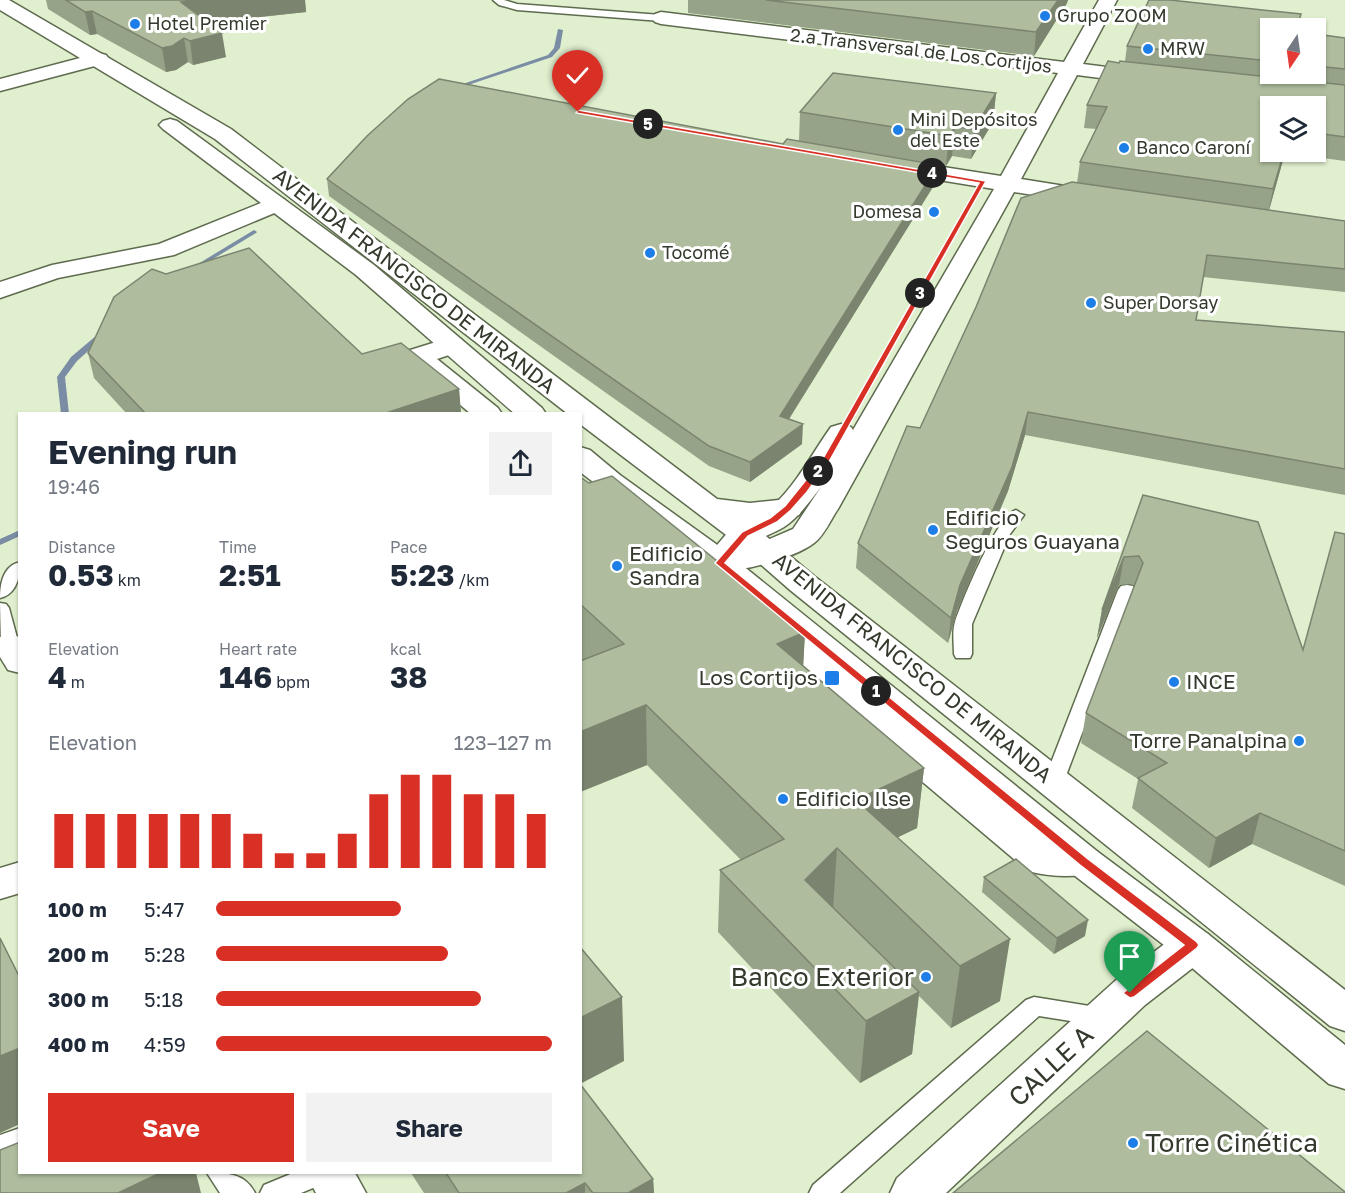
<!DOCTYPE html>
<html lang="en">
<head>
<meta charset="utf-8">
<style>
  :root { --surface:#fff; --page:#f2f2f3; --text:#1f2937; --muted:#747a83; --accent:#d93025 }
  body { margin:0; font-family:"Golos Text",sans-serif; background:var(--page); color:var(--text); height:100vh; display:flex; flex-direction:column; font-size:22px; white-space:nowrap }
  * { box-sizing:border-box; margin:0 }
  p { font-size:20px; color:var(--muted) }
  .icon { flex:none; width:33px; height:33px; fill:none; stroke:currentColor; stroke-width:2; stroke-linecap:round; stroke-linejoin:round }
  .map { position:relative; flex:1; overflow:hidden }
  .sheet { position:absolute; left:18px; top:412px; width:564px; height:762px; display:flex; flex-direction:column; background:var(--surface); border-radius:0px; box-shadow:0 2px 4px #0004 }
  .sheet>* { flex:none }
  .needle { width:39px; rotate:193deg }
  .fabs { position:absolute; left:1260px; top:18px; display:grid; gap:12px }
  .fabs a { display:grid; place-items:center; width:66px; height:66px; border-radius:0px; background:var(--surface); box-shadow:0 2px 4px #0004; font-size:30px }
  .pin { position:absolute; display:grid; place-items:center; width:51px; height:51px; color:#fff; margin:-62px -26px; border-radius:50% 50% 50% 0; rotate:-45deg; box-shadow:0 0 6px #0007 }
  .pin .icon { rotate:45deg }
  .km { position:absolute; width:30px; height:30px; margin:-15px; border-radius:50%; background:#222; color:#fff; font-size:16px; line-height:30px; text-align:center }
  .round { display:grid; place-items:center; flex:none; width:63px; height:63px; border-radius:0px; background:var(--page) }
  .summary { display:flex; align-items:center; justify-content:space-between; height:102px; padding:0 30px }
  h1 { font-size:33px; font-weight:700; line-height:45px }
  .metrics { display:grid; grid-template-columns:repeat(3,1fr); gap:9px; height:102px; padding:6px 30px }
  .metrics div { display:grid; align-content:center }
  .metrics b { font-size:30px; font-weight:700 }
  .metrics small { font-size:16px; font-weight:400 }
  .metrics p { font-size:16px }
  .chart { height:168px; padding:12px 30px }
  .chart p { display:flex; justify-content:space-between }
  .chart svg { width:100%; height:108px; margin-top:6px; stroke:var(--accent); stroke-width:6 }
  .cta { display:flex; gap:12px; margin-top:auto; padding:12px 30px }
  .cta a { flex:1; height:69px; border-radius:0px; background:var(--accent); color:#fff; font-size:24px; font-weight:700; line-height:69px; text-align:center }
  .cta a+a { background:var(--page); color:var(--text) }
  ul { padding:0 30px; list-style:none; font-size:20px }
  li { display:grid; grid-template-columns:96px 72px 1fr; align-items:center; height:45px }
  li i { height:15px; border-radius:8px; background:var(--accent) }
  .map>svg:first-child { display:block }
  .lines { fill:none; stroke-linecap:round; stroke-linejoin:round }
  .stream { fill:#7a8da5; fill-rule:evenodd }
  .service-casing { stroke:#5e6b4e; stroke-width:3 }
  .minor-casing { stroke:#5e6b4e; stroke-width:3 }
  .secondary-casing { stroke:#5e6b4e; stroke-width:3 }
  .service { fill:#fff; fill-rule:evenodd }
  .minor { fill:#fff; fill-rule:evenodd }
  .secondary { fill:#fff; fill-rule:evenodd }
  .wall { fill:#96a388; fill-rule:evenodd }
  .shaded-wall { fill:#7a846f }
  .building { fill:#afbd9e; stroke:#7a846f; stroke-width:1.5 }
  .route { fill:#d93025; stroke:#fff; stroke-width:1.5 }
  .poi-dot { fill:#1e7ee7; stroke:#fff; stroke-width:2 }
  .labels { text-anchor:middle; stroke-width:6; stroke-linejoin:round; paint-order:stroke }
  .far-poi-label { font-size:18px; fill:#33392c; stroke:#fff; text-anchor:start }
  .far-street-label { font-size:18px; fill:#33392c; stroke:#fff }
  .street-label { font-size:21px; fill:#33392c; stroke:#fff }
  .poi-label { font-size:21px; fill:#33392c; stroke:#fff; text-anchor:start }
  .near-poi-label { font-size:26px; fill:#33392c; stroke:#fff; text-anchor:end }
  .near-street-label { font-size:26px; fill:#33392c; stroke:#fff }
</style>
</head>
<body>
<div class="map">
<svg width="1345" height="1193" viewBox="0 0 1345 1193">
  <rect width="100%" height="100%" fill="#e0efce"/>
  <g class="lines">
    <g class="stream">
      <polygon points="558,29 563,30 560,48 552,57 456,89 451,88 548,55 554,48"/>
      <polygon points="254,230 257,232 256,233 193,271 191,272 188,270"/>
      <polygon points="97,335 103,335 104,337 77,361 65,377 69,414 61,414 57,377 71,357"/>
      <polygon points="20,530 20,536 0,545 0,539"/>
    </g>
    <g class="service-casing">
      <g id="service">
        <polygon points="493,0 504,0 517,4 661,15 666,18 661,21 517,10 499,5"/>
        <path d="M 1016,510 L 1024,515 L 1010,534 L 972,624 L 972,654 L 970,658 L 956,658 L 954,654 C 954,644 952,631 955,622 C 962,601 997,515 1016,510 Z"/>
        <path d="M 20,562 C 20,576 17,594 0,598 C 0,584 3,566 20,562 Z"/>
        <polygon points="1127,585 1133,586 1136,590 1064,781 1061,786 1054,788 1047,786 1044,781 1118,590 1121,586"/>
        <polygon points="0,603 6,604 9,608 19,645 17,649 3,649 1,645"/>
        <polygon points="1034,997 1102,1008 1110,1010 1114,1017 1110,1024 1102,1026 1039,1016 840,1193 809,1193 813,1185 1026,1000"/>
        <polygon points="20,1128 20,1149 0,1157 0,1135"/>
        <path d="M 207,1173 C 227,1173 245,1173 255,1193 L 220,1193 Z"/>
        <polygon points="293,1173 334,1173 330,1181 301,1193 260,1193 264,1185"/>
      </g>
    </g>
    <g class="minor-casing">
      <g id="minor">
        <path d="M 1099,0 L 1117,0 L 1083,64 L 1146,72 L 1153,74 L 1156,78 L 1153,82 L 1146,84 L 1077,75 L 1021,179 L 1090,190 L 1098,192 L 1101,197 L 1098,202 L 1090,204 L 1014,192 L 838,509 C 831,519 824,536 814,543 C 795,558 732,576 709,570 L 704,563 C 712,552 722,537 733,528 C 747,517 764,515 777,502 C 799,480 813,452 831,427 L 841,424 L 851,427 L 853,430 L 994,189 L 884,171 L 881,166 L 884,161 L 892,159 L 1001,176 L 1058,73 L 661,24 L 655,22 L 652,18 L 655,14 L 661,12 L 1064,62 ZM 821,487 L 793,529 L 751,547 C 760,536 773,534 784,527 C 799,517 810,501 821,487 Z"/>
        <polygon points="99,53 106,55 109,59 106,63 0,91 0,79"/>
        <polygon points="276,197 284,199 288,204 284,209 174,255 58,278 0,298 0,282 52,265 159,244"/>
        <polygon points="452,337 461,339 465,345 461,351 437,359 498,408 502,414 471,414 404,357 407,351"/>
        <path d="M 769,625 L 781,628 L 857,689 L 910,700 L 915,708 L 910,716 L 893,719 L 1051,847 L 1084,848 L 1098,852 L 1104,862 L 1098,872 C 1076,878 1050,877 1028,871 L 757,642 L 752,635 L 757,628 Z"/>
        <polygon points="10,635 20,637 20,673 8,670 0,657 0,637"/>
        <polygon points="20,862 20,893 0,899 0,868"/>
        <polygon points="1193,929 1208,934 1214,945 1208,956 1145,1005 946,1193 890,1193 897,1178 1115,981 1178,934"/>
        <polygon points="305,1173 355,1173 366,1193 316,1193"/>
      </g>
    </g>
    <g class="secondary-casing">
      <g id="secondary">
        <polygon points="0,0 9,0 231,129 717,499 750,503 788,499 799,501 803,508 799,515 769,521 749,522 814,576 1345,990 1345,1031 1330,1026 790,590 734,541 580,424 580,414 568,414 215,139 0,10"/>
        <polygon points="170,119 177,121 374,265 542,408 546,414 515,414 356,275 163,129 159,125 163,121"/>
        <polygon points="580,447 590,450 620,475 716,544 1098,852 1208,934 1345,1045 1345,1089 1329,1084 1178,956 1070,872 694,558 580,472"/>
      </g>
    </g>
    <use href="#service" class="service"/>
    <use href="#minor" class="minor"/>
    <use href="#secondary" class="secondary"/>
  </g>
  <g class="wall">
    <polygon points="46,0 305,0 306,12 208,23 226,57 193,65 188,62 176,70 166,72 97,34 90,35 48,9"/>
    <polygon points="688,0 1068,0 1067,3 1034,56 688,13"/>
    <path d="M 1301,14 L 1298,28 L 1270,28 L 1270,74 L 1316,74 L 1316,34 L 1345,38 L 1345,161 L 1285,153 L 1269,210 L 1345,221 L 1345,292 L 1203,277 L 1196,320 L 1345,332 L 1345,495 L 1025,435 L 1008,491 L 957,611 L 948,643 L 856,568 L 858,543 L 920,428 L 1077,183 L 1080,162 L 1097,129 L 1084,128 L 1087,105 L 1119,63 L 1125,61 L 1127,46 ZM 1270,106 L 1316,106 L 1316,152 L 1270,152 Z"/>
    <polygon points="996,93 993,122 971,159 952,156 946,166 799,141 800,112"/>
    <polygon points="783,144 936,182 789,419 802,444 750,482 709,466 329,196 327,179"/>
    <polygon points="88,353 362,354 459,389 461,414 127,414 94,378"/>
    <polygon points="580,477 805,632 803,665 924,768 917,828 898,837 1000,1001 951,1028 919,996 912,1054 860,1083 718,932 720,870 741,860 647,765 580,792 580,661 582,660 580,659"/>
    <polygon points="1143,495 1303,650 1345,534 1345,886 1252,844 1209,868 1132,808 1138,779 1081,743 1086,713 1135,586 1133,584 1119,585 1097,638 1102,610"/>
    <polygon points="984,877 1085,936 1054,954 982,892"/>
    <polygon points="411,1173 580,1173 653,1179 654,1193 424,1193"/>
  </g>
  <g class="shaded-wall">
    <polygon points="202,0 305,0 306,12 184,25 181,2"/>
    <polygon points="1058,0 1068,0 1067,3 1034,56 1036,32"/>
    <polygon points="92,11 97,34 90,35 85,12"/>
    <polygon points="222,33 226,57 193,65 190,41"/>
    <polygon points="184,38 188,62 176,70 166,72 162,48"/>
    <polygon points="996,93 993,122 971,159 974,129"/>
    <polygon points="955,127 952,156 946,166 949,136"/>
    <polygon points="1284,152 1285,152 1285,153 1268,214 1273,189"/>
    <polygon points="938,165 936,182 779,435 780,416"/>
    <polygon points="459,389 461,414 383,414"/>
    <polygon points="1028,412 1025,435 1008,491 957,611 948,643 951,618 960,585"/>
    <polygon points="803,424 802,444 750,482 750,462"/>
    <polygon points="1124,557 1119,585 1097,638 1102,610"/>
    <polygon points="805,632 802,690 777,644"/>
    <polygon points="646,705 647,765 580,792 580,732"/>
    <polygon points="924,768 917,828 851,860 856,800"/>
    <polygon points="1260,813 1252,844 1209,868 1216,838"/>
    <polygon points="837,848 833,910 805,880"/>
    <polygon points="1088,920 1085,936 1054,954 1057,938"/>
    <polygon points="1010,939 1000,1001 951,1028 960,966"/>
    <polygon points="919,992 912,1054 860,1083 866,1021"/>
    <polygon points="622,997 624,1061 580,1084 580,1018"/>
    <polygon points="20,1048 20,1124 0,1133 0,1056"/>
    <polygon points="160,1173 196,1173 201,1193 118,1193"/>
    <polygon points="653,1179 654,1193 628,1193"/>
    <polygon points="585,1183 585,1193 566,1193"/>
  </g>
  <g class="building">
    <polygon points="66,0 202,0 181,2 222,33 190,41 184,38 172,46 162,48 92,11 85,12"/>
    <polygon points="766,0 1058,0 1036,32"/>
    <polygon points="1149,0 1170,0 1301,14 1297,28 1270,28 1270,61 1127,46"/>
    <polygon points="1316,34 1345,38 1345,69 1316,66"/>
    <polygon points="1108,61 1119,63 1120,61 1345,85 1345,137 1316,133 1316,106 1270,106 1270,152 1284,152 1273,189 1080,162 1107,107 1087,105"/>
    <polygon points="833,73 996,93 974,129 955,127 949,136 800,112"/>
    <polygon points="439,79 783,144 787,139 938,165 780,416 803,424 750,462 709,446 327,179 367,136 408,99"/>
    <polygon points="1072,182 1345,221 1345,269 1207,255 1196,320 1345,332 1345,469 1028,412 1012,467 960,585 951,618 858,543 907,426 920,428 976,307 1021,198"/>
    <polygon points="249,248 362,354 401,343 459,389 383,414 146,414 88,353 114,297 152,269 166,274"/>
    <polygon points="612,476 805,632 777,644 924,768 856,800 1010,939 960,966 837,848 805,880 919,992 866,1021 720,870 784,839 646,705 580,732 580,661 624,644 580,604 580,477 589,483"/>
    <polygon points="1143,495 1258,522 1303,650 1335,532 1345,534 1345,851 1260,813 1216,838 1138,778 1167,763 1086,713 1143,563 1139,556 1124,557 1102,610"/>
    <polygon points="1016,859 1088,920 1057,938 984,877"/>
    <polygon points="0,938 20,978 20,1048 0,1056"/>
    <polygon points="580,947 622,997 580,1018"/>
    <polygon points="1147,1031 1345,1192 1345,1193 953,1193"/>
    <polygon points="580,1084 653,1179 628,1193 593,1193 585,1183 566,1193 459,1193 446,1173 580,1173"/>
    <polygon points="20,1142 20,1173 160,1173 118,1193 0,1193 0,1150"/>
  </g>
  <polygon class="route" points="578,110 986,181 830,460 807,492 791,510 777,522 748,536 725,563 1088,859 1197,942 1199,945 1197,948 1134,997 1130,998 1123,993 1184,945 1080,865 715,563 742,532 770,518 785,506 822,460 979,183 576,113"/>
  <g class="poi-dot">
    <circle cx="1045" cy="16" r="6"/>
    <circle cx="135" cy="24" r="6"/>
    <circle cx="1148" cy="49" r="6"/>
    <circle cx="898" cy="130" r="6"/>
    <circle cx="1124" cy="148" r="6"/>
    <circle cx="934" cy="212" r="6"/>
    <circle cx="650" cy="253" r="6"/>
    <circle cx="1091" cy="303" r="6"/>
    <circle cx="933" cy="530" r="6"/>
    <circle cx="617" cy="566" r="6"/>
    <rect x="824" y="670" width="16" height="16" rx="3"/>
    <circle cx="1174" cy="682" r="6"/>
    <circle cx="1299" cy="741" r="6"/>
    <circle cx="783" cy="799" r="6"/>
    <circle cx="926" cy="977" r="6"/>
    <circle cx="1133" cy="1143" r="6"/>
  </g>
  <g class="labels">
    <g class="far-poi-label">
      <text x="1057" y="22">Grupo ZOOM</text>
      <text x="147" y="30">Hotel Premier</text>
      <text x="1160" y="55">MRW</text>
      <text x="910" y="126">Mini Depósitos<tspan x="910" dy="21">del Este</tspan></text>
      <text x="1136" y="154">Banco Caroní</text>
      <text x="922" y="218" text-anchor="end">Domesa</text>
      <text x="662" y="259">Tocomé</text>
      <text x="1103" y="309">Super Dorsay</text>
    </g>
    <g class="far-street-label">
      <text transform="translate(921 51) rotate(7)" y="6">2.ª Transversal de Los Cortijos</text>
    </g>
    <g class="street-label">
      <text transform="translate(414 281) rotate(38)" y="7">AVENIDA FRANCISCO DE MIRANDA</text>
      <text transform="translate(912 668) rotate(39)" y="7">AVENIDA FRANCISCO DE MIRANDA</text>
    </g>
    <g class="poi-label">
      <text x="945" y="525">Edificio<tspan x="945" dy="24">Seguros Guayana</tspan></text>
      <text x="629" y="561">Edificio<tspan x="629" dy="24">Sandra</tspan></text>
      <text x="818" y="685" text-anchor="end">Los Cortijos</text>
      <text x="1186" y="689">INCE</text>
      <text x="1287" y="748" text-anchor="end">Torre Panalpina</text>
      <text x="795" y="806">Edificio Ilse</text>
    </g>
    <g class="near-poi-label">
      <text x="914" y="986">Banco Exterior</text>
      <text x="1145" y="1152" text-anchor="start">Torre Cinética</text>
    </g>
    <g class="near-street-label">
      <text transform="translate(1051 1066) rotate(-43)" y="9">CALLE A</text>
    </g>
  </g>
</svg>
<div class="fabs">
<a><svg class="needle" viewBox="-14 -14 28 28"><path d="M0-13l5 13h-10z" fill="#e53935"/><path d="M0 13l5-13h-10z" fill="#747a83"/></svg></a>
<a><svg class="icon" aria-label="layers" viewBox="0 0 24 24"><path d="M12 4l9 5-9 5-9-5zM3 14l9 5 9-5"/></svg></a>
</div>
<div class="pin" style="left:1130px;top:993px;background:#1e9e55"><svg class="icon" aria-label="arrive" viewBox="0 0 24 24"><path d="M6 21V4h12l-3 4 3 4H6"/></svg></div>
<div class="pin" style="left:578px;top:112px;background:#d93025"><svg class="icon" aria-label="check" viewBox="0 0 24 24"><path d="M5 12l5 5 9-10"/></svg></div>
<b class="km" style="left:876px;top:691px">1</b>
<b class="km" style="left:818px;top:471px">2</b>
<b class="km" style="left:920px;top:293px">3</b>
<b class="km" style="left:932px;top:173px">4</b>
<b class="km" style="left:648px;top:124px">5</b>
<section class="sheet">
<div class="summary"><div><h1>Evening run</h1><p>19:46</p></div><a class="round"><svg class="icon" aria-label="share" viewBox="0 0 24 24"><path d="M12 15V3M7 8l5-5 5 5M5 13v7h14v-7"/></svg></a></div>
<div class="metrics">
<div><p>Distance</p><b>0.53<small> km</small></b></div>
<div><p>Time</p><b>2:51</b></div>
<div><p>Pace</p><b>5:23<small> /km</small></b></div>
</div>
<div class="metrics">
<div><p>Elevation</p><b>4<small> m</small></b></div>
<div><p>Heart rate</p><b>146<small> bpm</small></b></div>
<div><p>kcal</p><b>38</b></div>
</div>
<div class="chart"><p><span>Elevation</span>123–127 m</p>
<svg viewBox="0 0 160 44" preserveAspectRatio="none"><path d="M5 44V22M15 44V22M25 44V22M35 44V22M45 44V22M55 44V22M65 44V30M75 44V38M85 44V38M95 44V30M105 44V14M115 44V6M125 44V6M135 44V14M145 44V14M155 44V22"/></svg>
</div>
<ul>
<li><b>100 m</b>5:47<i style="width:55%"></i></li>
<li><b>200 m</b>5:28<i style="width:69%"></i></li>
<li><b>300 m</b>5:18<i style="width:79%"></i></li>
<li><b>400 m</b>4:59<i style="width:100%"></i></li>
</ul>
<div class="cta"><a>Save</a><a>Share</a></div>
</section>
</div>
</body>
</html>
